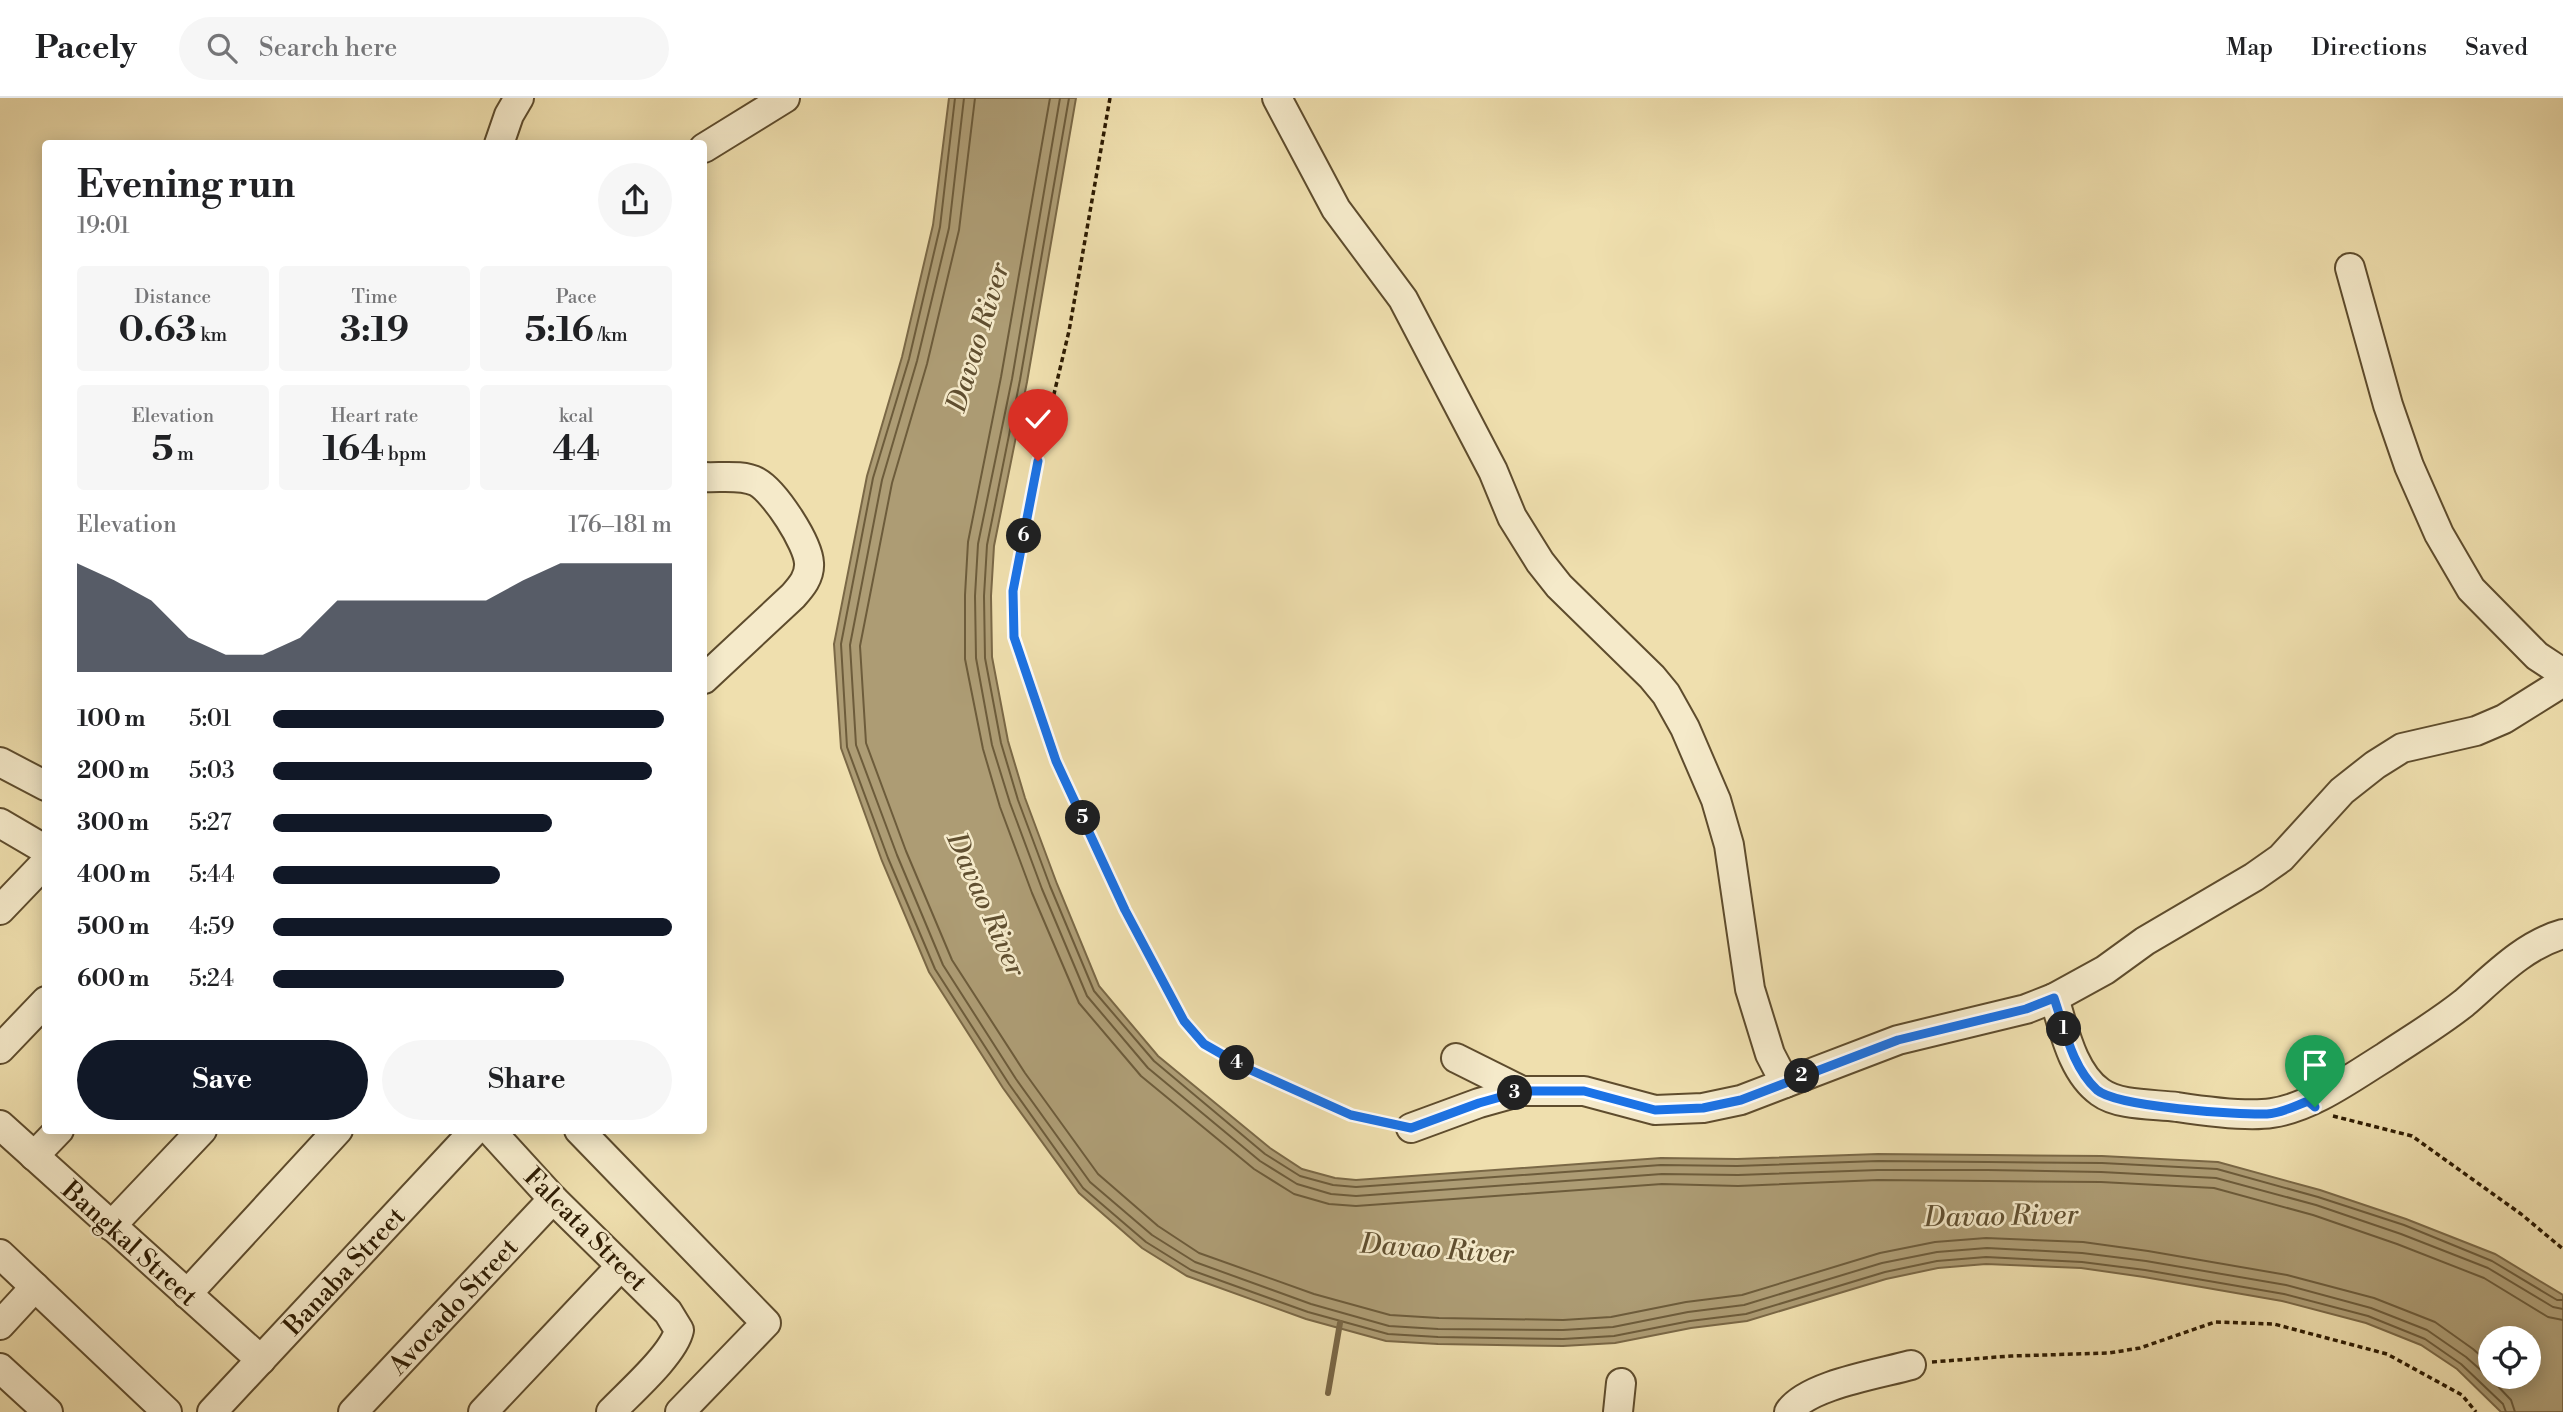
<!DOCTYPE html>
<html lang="en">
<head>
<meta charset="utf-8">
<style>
  :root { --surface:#fff; --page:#f6f6f6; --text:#202124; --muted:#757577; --line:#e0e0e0; --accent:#111827 }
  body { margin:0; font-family:"Libre Bodoni",serif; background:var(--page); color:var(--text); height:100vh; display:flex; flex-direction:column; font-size:26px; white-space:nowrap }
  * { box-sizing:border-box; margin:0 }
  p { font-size:23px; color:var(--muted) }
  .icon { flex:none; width:38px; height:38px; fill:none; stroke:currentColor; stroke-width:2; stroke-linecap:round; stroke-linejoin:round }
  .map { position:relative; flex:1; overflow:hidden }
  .details { position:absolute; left:42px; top:42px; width:665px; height:994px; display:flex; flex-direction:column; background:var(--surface); border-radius:7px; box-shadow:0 4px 18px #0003 }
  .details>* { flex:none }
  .controls { position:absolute; left:2478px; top:1228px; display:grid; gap:14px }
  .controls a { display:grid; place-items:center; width:63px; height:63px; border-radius:50%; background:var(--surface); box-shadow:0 4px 18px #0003; font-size:35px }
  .pin { position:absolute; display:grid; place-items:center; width:60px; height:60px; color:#fff; margin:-72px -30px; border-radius:50% 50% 50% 0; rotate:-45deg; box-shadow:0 0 7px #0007 }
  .pin .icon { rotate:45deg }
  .km { position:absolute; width:35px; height:35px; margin:-18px; border-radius:50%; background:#222; color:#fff; font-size:19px; line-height:35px; text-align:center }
  .round { display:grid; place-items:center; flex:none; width:74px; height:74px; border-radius:37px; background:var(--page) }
  .summary { display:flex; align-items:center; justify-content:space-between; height:119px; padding:0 35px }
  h1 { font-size:38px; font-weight:700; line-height:52px }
  .metrics { display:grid; grid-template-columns:repeat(3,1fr); gap:10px; height:119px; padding:7px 35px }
  .metrics div { display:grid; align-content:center; border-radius:7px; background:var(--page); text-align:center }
  .metrics b { font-size:35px; font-weight:700 }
  .metrics small { font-size:19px; font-weight:400 }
  .metrics p { font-size:19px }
  .chart { height:196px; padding:14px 35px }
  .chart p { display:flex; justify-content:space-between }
  .chart svg { width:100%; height:126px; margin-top:7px; fill:var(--accent); opacity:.7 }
  .primary-button { display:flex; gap:14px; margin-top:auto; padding:14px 35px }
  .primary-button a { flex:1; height:80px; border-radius:42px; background:var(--accent); color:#fff; font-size:28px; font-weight:700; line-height:80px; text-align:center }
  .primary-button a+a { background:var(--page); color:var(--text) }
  ul { padding:0 35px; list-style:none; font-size:23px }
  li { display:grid; grid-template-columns:112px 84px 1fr; align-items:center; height:52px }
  li i { height:18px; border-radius:9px; background:var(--accent) }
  header { display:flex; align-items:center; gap:42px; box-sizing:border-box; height:98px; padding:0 35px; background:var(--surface); border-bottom:2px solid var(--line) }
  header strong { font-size:33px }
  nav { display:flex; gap:38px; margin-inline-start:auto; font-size:24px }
  .search { width:490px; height:63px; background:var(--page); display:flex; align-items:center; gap:18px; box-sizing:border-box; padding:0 24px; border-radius:38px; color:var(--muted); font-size:26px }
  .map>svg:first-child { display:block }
  .water { fill:#ad9c74; stroke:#7a6846; stroke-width:2; fill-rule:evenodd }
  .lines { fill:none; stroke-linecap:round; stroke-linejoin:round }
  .shore { stroke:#6d5c3b; stroke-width:2 }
  .stream { stroke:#7a6846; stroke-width:6 }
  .minor-casing { stroke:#5e4c2d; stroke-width:32 }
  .path { stroke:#2d1b02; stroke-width:3.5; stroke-dasharray:5 3.5; stroke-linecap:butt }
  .minor { stroke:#f5eaca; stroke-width:28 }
  .route-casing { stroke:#fff; stroke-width:14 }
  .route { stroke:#1a73e8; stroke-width:9 }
  .labels { text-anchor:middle; stroke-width:5; stroke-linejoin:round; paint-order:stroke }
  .street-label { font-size:26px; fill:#2d1b02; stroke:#f5eaca }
  .water-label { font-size:28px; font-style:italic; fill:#604f30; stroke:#f5eaca }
</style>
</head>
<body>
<header>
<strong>Pacely</strong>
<div class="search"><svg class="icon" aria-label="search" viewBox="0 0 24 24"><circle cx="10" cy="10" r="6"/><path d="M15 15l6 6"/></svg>Search here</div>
<nav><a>Map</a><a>Directions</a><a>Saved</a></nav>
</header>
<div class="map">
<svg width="2563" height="1314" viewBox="0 0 2563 1314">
  <rect width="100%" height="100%" fill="#efdfae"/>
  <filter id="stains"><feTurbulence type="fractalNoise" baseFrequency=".00286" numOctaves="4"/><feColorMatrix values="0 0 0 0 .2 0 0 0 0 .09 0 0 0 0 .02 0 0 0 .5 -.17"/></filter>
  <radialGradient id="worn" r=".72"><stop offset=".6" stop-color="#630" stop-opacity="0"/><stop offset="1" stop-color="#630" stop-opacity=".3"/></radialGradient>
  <path class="water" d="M 949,0 L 1076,0 L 1027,284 L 994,448 L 991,498 L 992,559 L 1008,643 L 1025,700 L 1057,786 L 1099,888 L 1158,958 L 1270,1050 L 1302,1071 L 1335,1080 L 1356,1082 L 1661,1060 L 1737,1061 L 1878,1056 L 1987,1057 L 2102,1058 L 2218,1064 L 2320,1092 L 2406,1121 L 2495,1156 L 2563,1197 L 2563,1314 L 2501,1314 L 2457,1271 L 2421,1247 L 2366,1225 L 2282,1203 L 2144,1179 L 2081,1170 L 1986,1166 L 1938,1170 L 1886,1181 L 1747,1223 L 1691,1230 L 1615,1245 L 1563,1248 L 1438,1246 L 1386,1243 L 1306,1221 L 1187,1178 L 1142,1150 L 1079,1095 L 1003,990 L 929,874 L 882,763 L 841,650 L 834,546 L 867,378 L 902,259 L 933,127 ZM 2490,1241 L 2529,1241 L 2529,1279 L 2490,1279 Z"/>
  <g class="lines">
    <g class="shore">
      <polyline points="955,0 940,129 909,261 873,380 841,546 847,649 888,760 935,871 1009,986 1083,1090 1146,1144 1191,1172 1308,1214 1388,1236 1438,1239 1563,1241 1614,1238 1690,1223 1746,1216 1885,1174 1937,1163 1986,1159 2082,1164 2145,1172 2284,1196 2368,1218 2425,1241 2461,1266 2503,1306 2506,1314"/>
      <polyline points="964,0 949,130 917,263 882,382 850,547 856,647 897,757 943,867 1016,981 1090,1084 1152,1137 1195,1164 1311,1206 1389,1228 1438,1231 1563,1232 1613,1229 1688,1214 1744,1207 1882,1165 1937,1154 1987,1150 2082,1155 2146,1163 2286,1187 2371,1210 2427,1232 2466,1259 2492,1282 2511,1302 2515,1314"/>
      <polyline points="975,0 959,132 927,266 892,385 860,548 866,645 906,753 952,862 1025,975 1098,1076 1158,1128 1199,1155 1314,1196 1390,1217 1439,1220 1563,1222 1611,1219 1686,1204 1742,1197 1880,1155 1935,1144 1986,1140 2083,1144 2148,1153 2287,1177 2374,1200 2435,1224 2473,1251 2490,1266"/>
      <polyline points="1050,0 1001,279 968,444 965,497 965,561 983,651 1000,709 1032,795 1079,905 1141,978 1254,1071 1294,1096 1329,1106 1356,1108 1662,1086 1738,1088 1878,1082 1987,1083 2101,1084 2214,1090 2313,1117 2397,1146 2484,1180 2548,1219 2563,1222"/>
      <polyline points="1060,0 1012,281 978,446 975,498 976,560 992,647 1010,705 1042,791 1087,898 1148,970 1260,1063 1297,1086 1331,1096 1356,1098 1662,1076 1738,1077 1878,1072 1987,1072 2101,1074 2216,1080 2316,1107 2401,1136 2488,1170 2553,1209 2563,1211"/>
      <polyline points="1069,0 1020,282 987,447 984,498 985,560 1001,645 1018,702 1050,788 1094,893 1154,963 1265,1056 1300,1078 1333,1087 1356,1089 1661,1067 1737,1068 1878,1063 1987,1064 2102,1065 2217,1071 2318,1099 2404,1127 2492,1163 2557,1202 2563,1202"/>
    </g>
    <polyline class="stream" points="1328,1295 1340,1225"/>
    <g class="minor-casing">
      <g id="minor">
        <polyline points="1277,0 1336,111 1403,201 1493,373 1512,419 1540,464 1559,488 1652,579 1666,596 1685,630 1716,702 1729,747 1750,891 1770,956 1785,985"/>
        <polyline points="499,46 509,17 519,0"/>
        <polyline points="704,50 785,0"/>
        <polyline points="2350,170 2388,307 2409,368 2439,436 2471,491 2537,558 2563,575"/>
        <path d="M 704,379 C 720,380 742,376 757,384 C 775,394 808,445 809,465 C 810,479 801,489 793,498 L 704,581"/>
        <polyline points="0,664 46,688"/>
        <polyline points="0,725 46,752"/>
        <polyline points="0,812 46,764"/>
        <path d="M 2054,900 C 2064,931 2072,974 2100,994 C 2119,1008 2154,1006 2177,1009 C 2203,1013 2247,1019 2272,1015 C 2312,1009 2351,980 2385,959 C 2412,941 2439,925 2464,905 C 2494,879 2524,847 2563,836"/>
        <polyline points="0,951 46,903"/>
        <polyline points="1456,960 1522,993"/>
        <polyline points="0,1027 261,1262"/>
        <polyline points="1411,1030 1479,1005 1522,993 1584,993 1655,1012 1703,1010 1741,1002 1898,942 2026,911 2054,900 2105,872 2145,843 2254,779 2281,760 2342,693 2375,667 2402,650 2476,633 2504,621 2563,584"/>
        <path d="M 490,1032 L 553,1101 L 668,1214 L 679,1232 C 674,1256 629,1295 611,1314"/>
        <polyline points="579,1032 766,1225 680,1314"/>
        <polyline points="34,1058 59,1032"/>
        <polyline points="111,1128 202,1032"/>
        <polyline points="0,1156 167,1314"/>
        <polyline points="187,1196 338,1032"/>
        <polyline points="0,1227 35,1189"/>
        <polyline points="0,1270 48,1314"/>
        <polyline points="212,1314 475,1032"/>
        <polyline points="353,1314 553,1101"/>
        <polyline points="483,1314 621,1168"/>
        <polyline points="1618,1314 1621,1285"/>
        <path d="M 1789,1314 C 1807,1287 1879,1276 1911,1267"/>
      </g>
    </g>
    <g class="path">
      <polyline points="1110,0 1069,233 1038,363 1013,493 1014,539 1056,663 1125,812 1184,923 1204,946 1246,970 1351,1017 1388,1025"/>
      <polyline points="2333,1018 2412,1038 2521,1116 2563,1151"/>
      <polyline points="1932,1264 2011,1258 2109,1255 2140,1250 2215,1224 2274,1226 2387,1256 2462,1297 2476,1314"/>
    </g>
    <use href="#minor" class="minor"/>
  </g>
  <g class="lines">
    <g class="route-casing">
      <path id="route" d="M 1038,363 L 1013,493 L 1014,539 L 1056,663 L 1125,812 L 1184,923 L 1204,946 L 1246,970 L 1351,1017 L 1411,1030 L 1479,1005 L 1522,993 L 1584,993 L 1655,1012 L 1703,1010 L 1741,1002 L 1898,942 L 2026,911 L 2054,900 C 2065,932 2072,969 2097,992 C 2117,1009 2238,1017 2267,1016 C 2282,1015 2295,1008 2308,1003 L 2315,1009"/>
    </g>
    <use href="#route" class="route"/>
  </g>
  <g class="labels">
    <g class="street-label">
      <text transform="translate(586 1131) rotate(45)" y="9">Falcata Street</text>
      <text transform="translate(130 1145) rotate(42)" y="9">Bangkal Street</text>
      <text transform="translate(344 1173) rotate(-47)" y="9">Banaba Street</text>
      <text transform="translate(453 1208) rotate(-47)" y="9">Avocado Street</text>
    </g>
    <g class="water-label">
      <text transform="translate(977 239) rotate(-73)" y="10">Davao River</text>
      <text transform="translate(987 806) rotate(66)" y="10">Davao River</text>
      <text transform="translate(2001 1117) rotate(-1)" y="10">Davao River</text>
      <text transform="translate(1437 1150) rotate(4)" y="10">Davao River</text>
    </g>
  </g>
  <rect width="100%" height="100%" filter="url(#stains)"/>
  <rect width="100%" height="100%" fill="url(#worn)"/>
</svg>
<div class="controls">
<a><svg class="icon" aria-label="locate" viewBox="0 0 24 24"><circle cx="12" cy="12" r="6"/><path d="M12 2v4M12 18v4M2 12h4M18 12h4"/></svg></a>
</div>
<div class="pin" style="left:2315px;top:1009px;background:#1e9e55"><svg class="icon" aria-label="arrive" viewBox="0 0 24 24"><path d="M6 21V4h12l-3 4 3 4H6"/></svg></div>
<div class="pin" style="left:1038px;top:363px;background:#d93025"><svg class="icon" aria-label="check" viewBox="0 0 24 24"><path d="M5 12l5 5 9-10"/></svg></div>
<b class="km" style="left:2064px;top:931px">1</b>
<b class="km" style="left:1802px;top:978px">2</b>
<b class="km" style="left:1515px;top:995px">3</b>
<b class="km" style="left:1237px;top:965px">4</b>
<b class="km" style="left:1083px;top:720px">5</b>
<b class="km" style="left:1024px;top:438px">6</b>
<section class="details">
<div class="summary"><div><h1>Evening run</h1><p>19:01</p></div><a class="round"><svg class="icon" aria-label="share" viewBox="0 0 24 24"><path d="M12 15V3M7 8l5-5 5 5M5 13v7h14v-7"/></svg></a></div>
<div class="metrics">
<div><p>Distance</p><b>0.63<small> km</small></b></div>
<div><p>Time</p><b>3:19</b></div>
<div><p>Pace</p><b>5:16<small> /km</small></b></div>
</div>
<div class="metrics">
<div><p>Elevation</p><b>5<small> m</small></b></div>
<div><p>Heart rate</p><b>164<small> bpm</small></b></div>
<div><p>kcal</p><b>44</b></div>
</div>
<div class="chart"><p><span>Elevation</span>176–181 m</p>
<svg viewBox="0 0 160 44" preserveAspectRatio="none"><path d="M0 44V6L10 12L20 19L30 32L40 38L50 38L60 32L70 19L80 19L90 19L100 19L110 19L120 12L130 6L140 6L150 6L160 6V44z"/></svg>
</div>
<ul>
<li><b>100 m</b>5:01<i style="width:98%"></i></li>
<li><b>200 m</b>5:03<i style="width:95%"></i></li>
<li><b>300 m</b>5:27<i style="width:70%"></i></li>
<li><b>400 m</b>5:44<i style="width:57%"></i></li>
<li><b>500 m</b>4:59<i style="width:100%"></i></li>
<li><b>600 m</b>5:24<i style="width:73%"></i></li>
</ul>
<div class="primary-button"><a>Save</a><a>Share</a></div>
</section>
</div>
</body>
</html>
